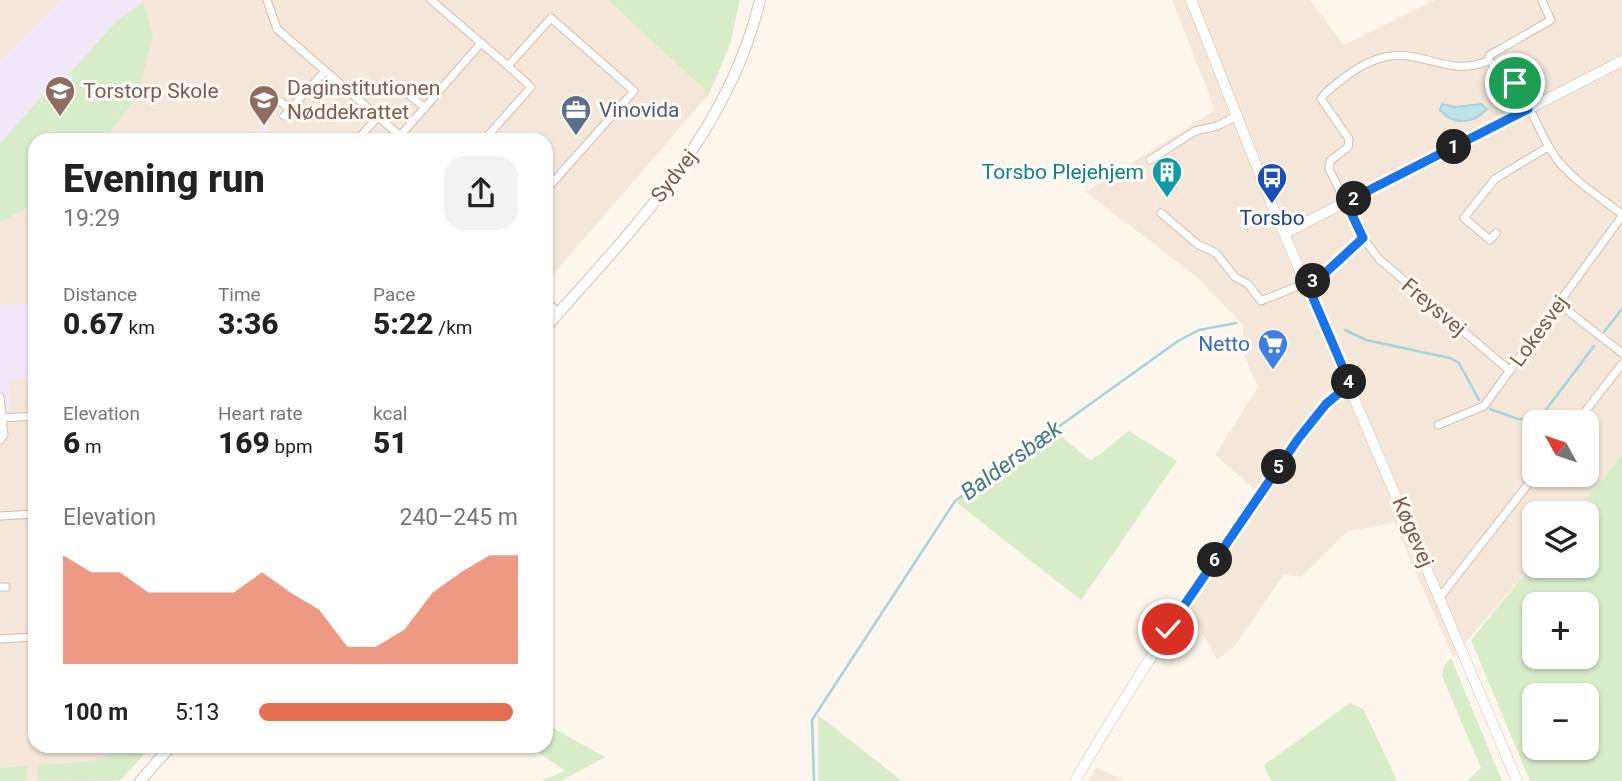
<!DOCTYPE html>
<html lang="en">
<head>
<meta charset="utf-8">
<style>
  :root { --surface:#fff; --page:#f2f2f2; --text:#222; --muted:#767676; --accent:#e76f51 }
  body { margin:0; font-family:Roboto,sans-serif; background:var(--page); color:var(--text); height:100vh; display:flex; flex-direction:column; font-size:26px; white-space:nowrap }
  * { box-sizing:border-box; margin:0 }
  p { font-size:23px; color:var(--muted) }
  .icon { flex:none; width:38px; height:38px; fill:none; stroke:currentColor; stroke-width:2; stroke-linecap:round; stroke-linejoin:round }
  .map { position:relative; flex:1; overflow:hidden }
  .side { position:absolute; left:28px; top:133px; width:525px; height:620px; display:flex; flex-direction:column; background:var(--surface); border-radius:21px; box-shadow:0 2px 5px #0004 }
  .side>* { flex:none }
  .needle { width:46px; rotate:310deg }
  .buttons { position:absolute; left:1522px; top:410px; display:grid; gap:14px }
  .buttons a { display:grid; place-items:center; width:77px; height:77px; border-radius:14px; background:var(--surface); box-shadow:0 2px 5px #0004; font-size:35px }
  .pin { position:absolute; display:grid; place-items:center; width:60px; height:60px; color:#fff; margin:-30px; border:4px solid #fff; border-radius:50%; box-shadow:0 2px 7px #0007 }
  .km { position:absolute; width:35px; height:35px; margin:-18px; border-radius:50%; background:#222; color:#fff; font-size:19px; line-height:35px; text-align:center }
  .round { display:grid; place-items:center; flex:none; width:74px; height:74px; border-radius:21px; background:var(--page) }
  .summary { display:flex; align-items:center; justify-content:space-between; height:119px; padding:0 35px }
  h1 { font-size:38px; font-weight:800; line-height:52px }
  .stats { display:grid; grid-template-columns:repeat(3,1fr); gap:10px; height:119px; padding:7px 35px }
  .stats div { display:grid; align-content:center }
  .stats b { font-size:30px; font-weight:800 }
  .stats small { font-size:19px; font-weight:400 }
  .stats p { font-size:19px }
  .chart { height:196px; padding:14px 35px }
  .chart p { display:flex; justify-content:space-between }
  .chart svg { width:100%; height:126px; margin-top:7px; fill:var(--accent); opacity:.7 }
  ul { padding:0 35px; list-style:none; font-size:23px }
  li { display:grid; grid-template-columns:112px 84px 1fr; align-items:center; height:52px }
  li i { height:18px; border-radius:9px; background:var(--accent) }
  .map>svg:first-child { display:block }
  .residential { fill:#f5e8da; fill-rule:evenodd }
  .education { fill:#f3e8fa }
  .green { fill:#d8ecc9; fill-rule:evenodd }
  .water { fill:#bfe3e8; stroke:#a5d3da; stroke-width:2 }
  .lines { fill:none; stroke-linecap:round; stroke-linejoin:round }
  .stream { stroke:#a5d3da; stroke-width:2.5 }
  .minor-casing { stroke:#d1beb0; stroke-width:9 }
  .tertiary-casing { stroke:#d1beb0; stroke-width:11 }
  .secondary-casing { stroke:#d6c0b0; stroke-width:12 }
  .minor { stroke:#fff; stroke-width:7 }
  .tertiary { stroke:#fff; stroke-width:10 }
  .secondary { stroke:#fff; stroke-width:10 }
  .route-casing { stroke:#fff; stroke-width:14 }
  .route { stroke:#1a73e8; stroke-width:9 }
  .labels { text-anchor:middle; stroke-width:6; stroke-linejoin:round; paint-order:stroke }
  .education-label { font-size:21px; fill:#785e54; stroke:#fffaf3; text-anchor:start }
  .service-label { font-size:21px; fill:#4e5e75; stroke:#fffaf3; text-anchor:start }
  .culture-label { font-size:21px; fill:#0d838f; stroke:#fffaf3; text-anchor:end }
  .street-label { font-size:21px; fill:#7a5c4d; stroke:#fffaf3 }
  .transit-label { font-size:21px; fill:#164399; stroke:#fffaf3 }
  .shop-label { font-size:21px; fill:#366cbe; stroke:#fffaf3; text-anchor:end }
  .water-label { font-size:23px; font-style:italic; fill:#437c86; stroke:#fffaf3 }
</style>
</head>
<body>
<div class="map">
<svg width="1622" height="781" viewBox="0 0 1622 781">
  <rect width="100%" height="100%" fill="#fdf6ec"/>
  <g class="residential">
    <polygon points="0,0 608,0 709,94 546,283 546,140 35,140 35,746 146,746 115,781 0,781"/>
    <path d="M 1172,0 L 1310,0 L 1344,45 L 1435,0 L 1622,0 L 1622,455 L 1575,513 L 1535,513 L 1535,562 L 1453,657 L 1394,523 L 1348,531 L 1301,577 L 1284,574 L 1234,647 L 1217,660 L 1193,615 L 1185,593 L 1257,491 L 1215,455 L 1258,387 L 1243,353 L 1243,325 L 1198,278 L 1086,192 L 1215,110 ZM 1535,422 L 1587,422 L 1587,474 L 1535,474 Z"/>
    <polygon points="1096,767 1125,781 1088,781"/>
  </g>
  <g class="education">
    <polygon points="61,0 142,0 153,35 138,95 104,140 35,140 35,204 0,222 0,62"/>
    <polygon points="267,120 269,134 263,140 249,140"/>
    <polygon points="35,303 35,375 32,378 9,380 11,407 0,408 0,305"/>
  </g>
  <g class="green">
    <polygon points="608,0 740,0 730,45 709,94"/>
    <polygon points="143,2 153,35 138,95 104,140 35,140 35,204 0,222 0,143 48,90 57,97 73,78 69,74 116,22"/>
    <polygon points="1051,428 1091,461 1129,431 1177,461 1081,600 957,503 967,490"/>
    <path d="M 1622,455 L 1622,781 L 1530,781 L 1471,640 L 1535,562 L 1535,565 L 1587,565 L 1587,513 L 1575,513 ZM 1535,604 L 1587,604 L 1587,656 L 1535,656 ZM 1535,695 L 1587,695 L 1587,747 L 1535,747 Z"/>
    <polygon points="1451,658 1502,781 1467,781 1481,768 1442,676 1444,666"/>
    <polygon points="1350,703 1364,710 1397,781 1271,781 1264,765"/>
    <polygon points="818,715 902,781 818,781"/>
    <polygon points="546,724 605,757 561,781 540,781 566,771 529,746 546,746"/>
    <polygon points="117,746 151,746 121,780 37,781 38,766 105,759"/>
    <polygon points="28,766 26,781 0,781 0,768"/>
  </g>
  <path class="water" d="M 1442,104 L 1455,107 L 1481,104 L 1487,109 C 1473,124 1454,126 1440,110 Z"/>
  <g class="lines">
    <g class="stream">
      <polyline points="1345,330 1366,340 1450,358 1459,363 1479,400"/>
      <polyline points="1604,332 1622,309"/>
      <polyline points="1490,409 1518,419 1539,419 1594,346"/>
      <polyline points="814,781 812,720 955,501 1178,341 1199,330 1236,323"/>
    </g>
    <g class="minor-casing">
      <g id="minor">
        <polyline points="267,0 277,29 405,140"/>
        <polyline points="431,0 508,66"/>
        <path d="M 1488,61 C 1527,77 1534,132 1559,162 C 1577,183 1601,198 1622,214"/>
        <polyline points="408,94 425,108"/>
        <polyline points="281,102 290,110"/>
        <polyline points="284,116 325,71"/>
        <polyline points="400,136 481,43"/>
        <polyline points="357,140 378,117"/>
        <polyline points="484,140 531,87 508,66 551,18 634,91 546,190"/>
        <polyline points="1150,160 1195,131 1217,126 1237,116"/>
        <polyline points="1161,213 1197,244 1216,253 1235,277 1248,284 1261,301 1318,278 1363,238"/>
        <polyline points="1496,233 1490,240 1464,218 1495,179 1548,147"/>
        <polyline points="546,301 559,313"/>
        <polyline points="1559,304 1622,353"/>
        <path d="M 1510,371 L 1379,259 L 1363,238 L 1329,169 L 1330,161 L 1348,147 L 1349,139 L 1321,99 C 1326,90 1337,84 1345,77 C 1411,27 1435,83 1488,61 L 1490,55 L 1551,20 L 1542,1"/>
        <polyline points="0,397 4,435 0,440"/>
        <polyline points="1,418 35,416"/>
        <polyline points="1577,422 1622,364"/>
        <polyline points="1438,425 1484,406 1622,216"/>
        <polyline points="0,516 35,514"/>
        <polyline points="34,586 35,586"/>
        <polyline points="0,587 6,587"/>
        <polyline points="1440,597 1536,474"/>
        <polyline points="0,639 35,637"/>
      </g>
    </g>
    <g class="tertiary-casing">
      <g id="tertiary">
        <polyline points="1191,0 1272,205 1517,781"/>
        <polyline points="1285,233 1622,61"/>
        <path d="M 1075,781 C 1132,683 1195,588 1260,495 C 1286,457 1311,410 1350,384"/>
      </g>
    </g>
    <g class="secondary-casing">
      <g id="secondary">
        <path d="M 546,327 C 633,229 729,132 760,0"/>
        <polyline points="140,781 171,746"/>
      </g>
    </g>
    <use href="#minor" class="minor"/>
    <use href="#tertiary" class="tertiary"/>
    <use href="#secondary" class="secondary"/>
  </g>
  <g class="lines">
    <g class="route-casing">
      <polyline id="route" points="1168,629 1298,439 1326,404 1350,384 1307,284 1324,274 1363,238 1346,202 1528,109 1515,83"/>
    </g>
    <use href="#route" class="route"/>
  </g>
  <defs>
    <g id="school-pin" transform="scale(1.575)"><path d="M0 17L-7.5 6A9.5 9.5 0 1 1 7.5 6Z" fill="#8d6e63" stroke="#fffaf3"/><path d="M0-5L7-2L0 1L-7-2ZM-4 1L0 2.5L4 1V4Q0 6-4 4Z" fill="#fff"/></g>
    <g id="office-pin" transform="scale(1.575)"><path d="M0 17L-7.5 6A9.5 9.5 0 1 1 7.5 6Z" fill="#5c6f8a" stroke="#fffaf3"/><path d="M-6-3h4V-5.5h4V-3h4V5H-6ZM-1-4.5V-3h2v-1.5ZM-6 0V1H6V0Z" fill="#fff"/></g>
    <g id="building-pin" transform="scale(1.575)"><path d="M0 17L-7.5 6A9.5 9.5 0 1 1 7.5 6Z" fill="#0f9aa8" stroke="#fffaf3"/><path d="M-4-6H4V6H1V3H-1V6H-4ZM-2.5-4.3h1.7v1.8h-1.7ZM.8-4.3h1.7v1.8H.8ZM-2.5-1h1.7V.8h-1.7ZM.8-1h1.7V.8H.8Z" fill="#fff"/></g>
    <g id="bus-pin" transform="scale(1.575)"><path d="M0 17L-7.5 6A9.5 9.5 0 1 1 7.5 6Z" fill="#1a4fb4" stroke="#fffaf3"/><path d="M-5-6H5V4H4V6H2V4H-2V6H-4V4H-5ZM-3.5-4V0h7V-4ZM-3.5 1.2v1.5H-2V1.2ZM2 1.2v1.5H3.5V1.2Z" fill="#fff"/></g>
    <g id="supermarket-pin" transform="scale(1.575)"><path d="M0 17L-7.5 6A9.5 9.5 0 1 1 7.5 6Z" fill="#3f7fe0" stroke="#fffaf3"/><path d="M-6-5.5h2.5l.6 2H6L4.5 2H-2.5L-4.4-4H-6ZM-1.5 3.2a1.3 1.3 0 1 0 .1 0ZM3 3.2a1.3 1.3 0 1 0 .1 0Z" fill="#fff"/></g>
  </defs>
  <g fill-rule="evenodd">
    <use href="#school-pin" x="60" y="91"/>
    <use href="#school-pin" x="264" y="100"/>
    <use href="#office-pin" x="576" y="110"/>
    <use href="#building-pin" x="1167" y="172"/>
    <use href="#bus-pin" x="1272" y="178"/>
    <use href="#supermarket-pin" x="1273" y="344"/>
  </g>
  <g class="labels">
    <g class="education-label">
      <text x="287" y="95">Daginstitutionen<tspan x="287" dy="24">Nøddekrattet</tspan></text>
      <text x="83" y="98">Torstorp Skole</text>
    </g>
    <g class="service-label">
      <text x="599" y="117">Vinovida</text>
    </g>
    <g class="culture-label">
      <text x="1144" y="179">Torsbo Plejehjem</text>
    </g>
    <g class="street-label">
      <text transform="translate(674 176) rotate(-52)" y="7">Sydvej</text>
      <text transform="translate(1434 307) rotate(40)" y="7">Freysvej</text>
      <text transform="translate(1539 331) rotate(-54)" y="7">Lokesvej</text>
      <text transform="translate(1413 532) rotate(67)" y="7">Køgevej</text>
    </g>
    <g class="transit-label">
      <text x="1272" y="225">Torsbo</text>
    </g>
    <g class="shop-label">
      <text x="1250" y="351">Netto</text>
    </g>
    <g class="water-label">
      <text transform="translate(1011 460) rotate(-36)" y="8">Baldersbæk</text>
    </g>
  </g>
</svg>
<div class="buttons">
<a><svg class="needle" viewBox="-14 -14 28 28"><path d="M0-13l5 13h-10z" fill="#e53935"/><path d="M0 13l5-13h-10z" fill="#767676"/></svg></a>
<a><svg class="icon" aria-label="layers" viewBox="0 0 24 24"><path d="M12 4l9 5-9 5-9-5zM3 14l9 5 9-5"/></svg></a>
<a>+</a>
<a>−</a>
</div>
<div class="pin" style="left:1515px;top:83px;background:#1e9e55"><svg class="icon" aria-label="arrive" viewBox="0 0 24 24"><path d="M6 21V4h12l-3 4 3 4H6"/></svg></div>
<div class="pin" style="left:1168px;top:629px;background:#d93025"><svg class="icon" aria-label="check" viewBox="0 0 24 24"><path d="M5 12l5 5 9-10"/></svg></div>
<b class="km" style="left:1454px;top:147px">1</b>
<b class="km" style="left:1354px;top:199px">2</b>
<b class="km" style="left:1313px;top:281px">3</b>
<b class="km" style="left:1349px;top:382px">4</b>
<b class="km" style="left:1279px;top:467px">5</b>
<b class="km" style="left:1215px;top:560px">6</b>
<section class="side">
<div class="summary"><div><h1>Evening run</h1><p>19:29</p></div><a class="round"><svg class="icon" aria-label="share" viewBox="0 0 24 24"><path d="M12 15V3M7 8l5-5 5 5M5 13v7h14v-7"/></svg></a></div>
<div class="stats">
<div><p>Distance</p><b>0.67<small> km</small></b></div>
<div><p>Time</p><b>3:36</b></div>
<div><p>Pace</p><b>5:22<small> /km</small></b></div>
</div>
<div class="stats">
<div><p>Elevation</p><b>6<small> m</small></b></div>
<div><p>Heart rate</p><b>169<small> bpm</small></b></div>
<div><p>kcal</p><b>51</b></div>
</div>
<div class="chart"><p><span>Elevation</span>240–245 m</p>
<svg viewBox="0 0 160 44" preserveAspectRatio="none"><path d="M0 44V6L10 12L20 12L30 19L40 19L50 19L60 19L70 12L80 19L90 25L100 38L110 38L120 32L130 19L140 12L150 6L160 6V44z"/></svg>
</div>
<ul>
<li><b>100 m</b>5:13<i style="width:98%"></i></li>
</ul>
</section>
</div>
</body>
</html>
